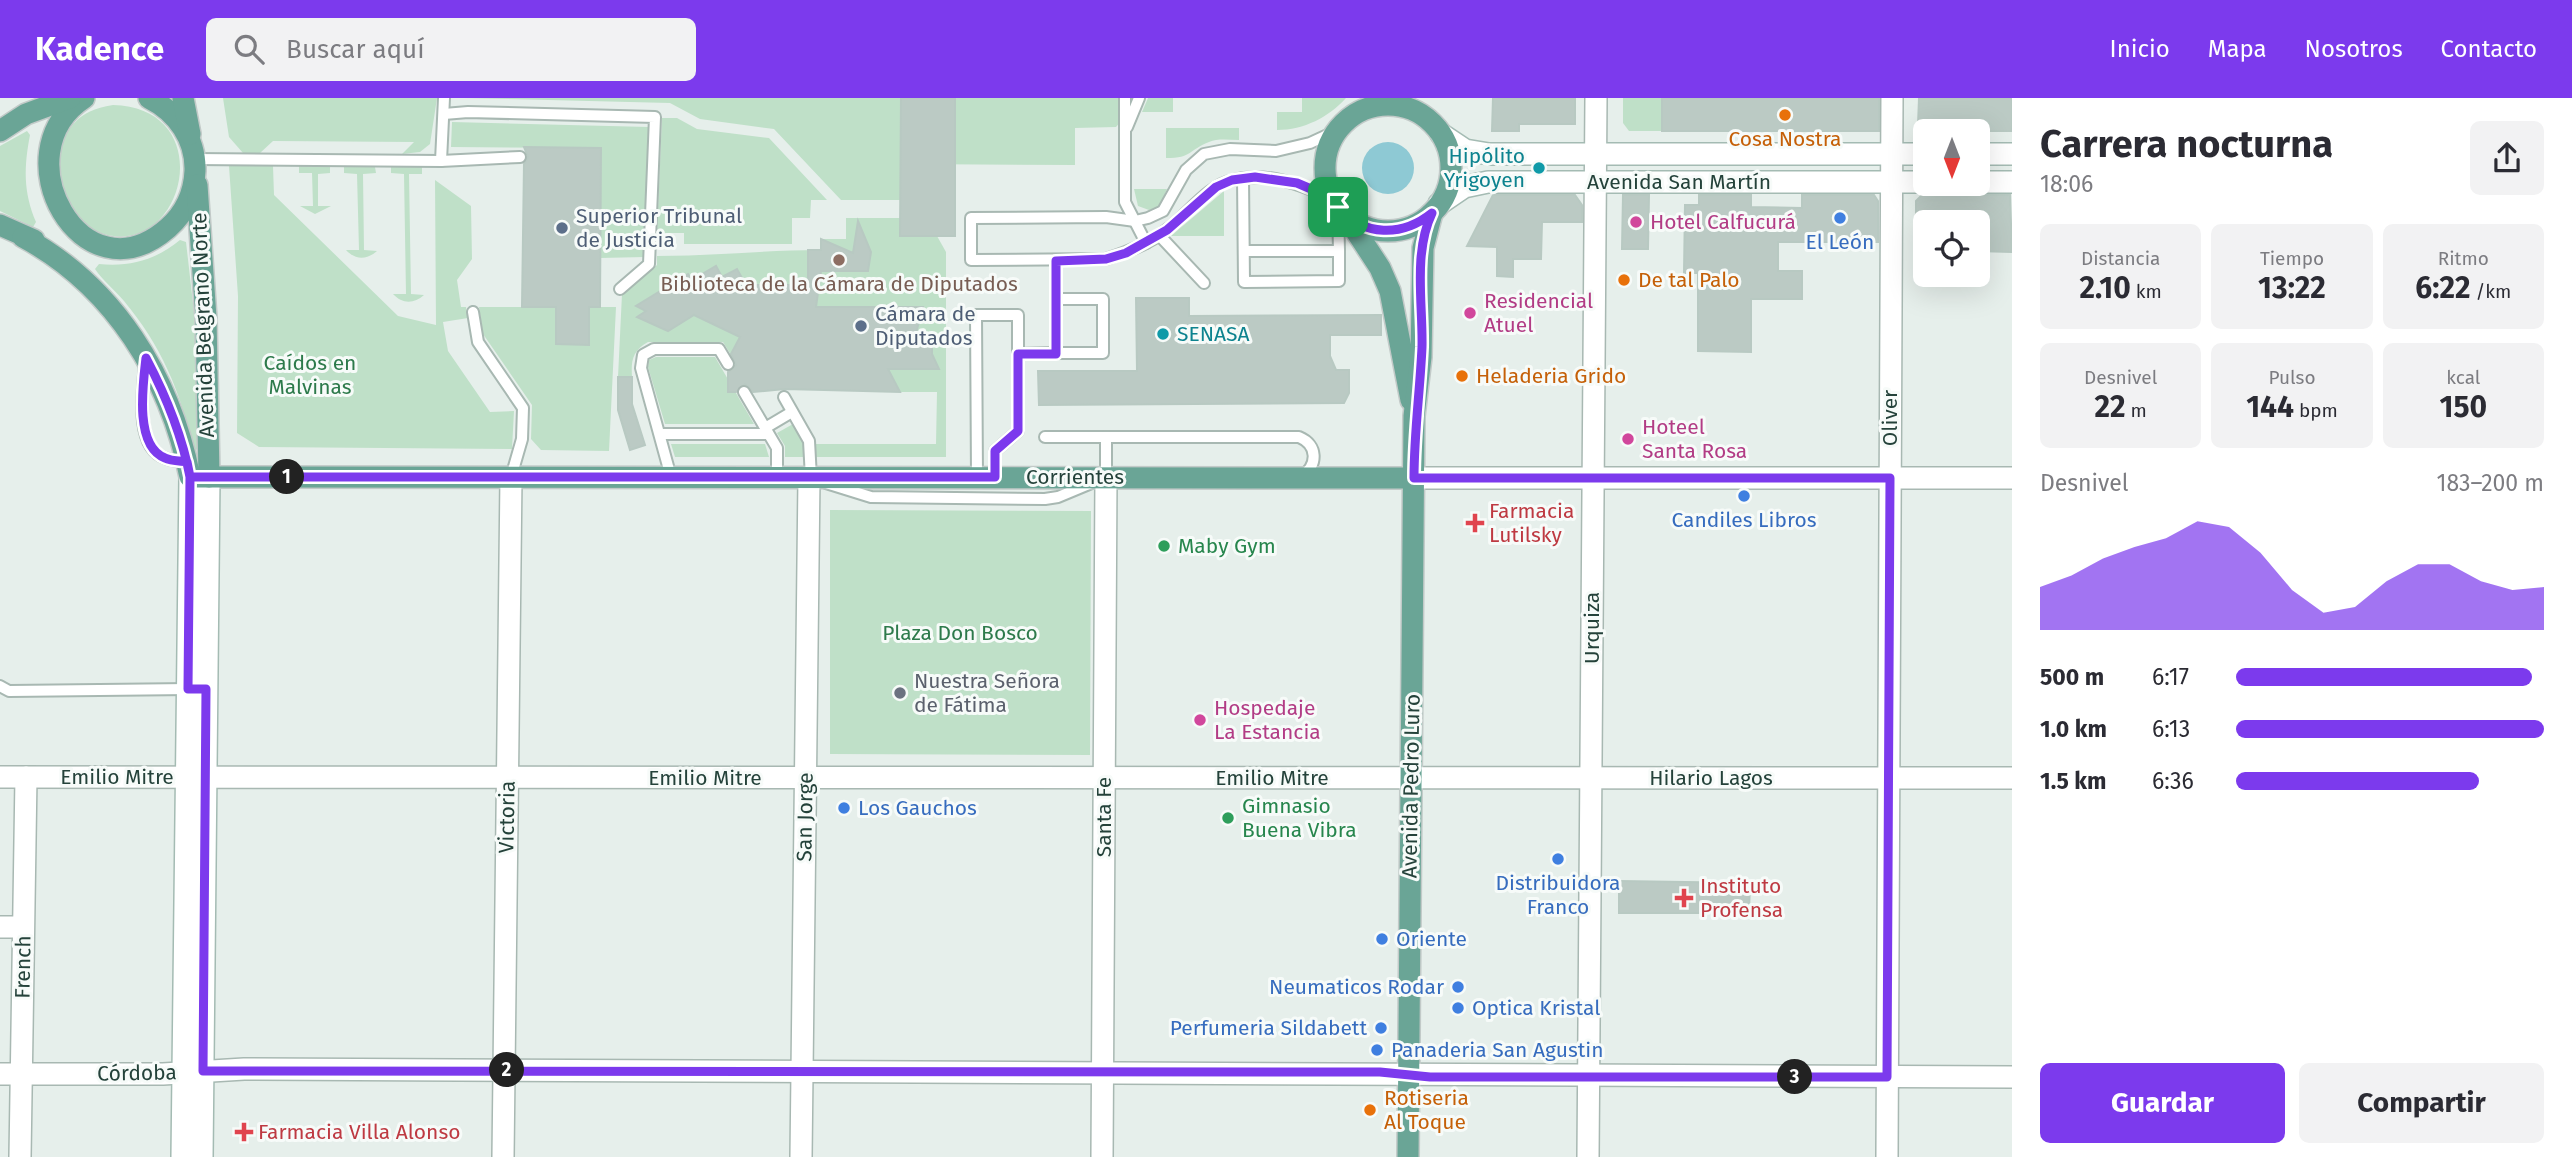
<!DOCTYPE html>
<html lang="es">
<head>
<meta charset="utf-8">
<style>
  :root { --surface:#fff; --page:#f2f2f3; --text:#2b2b33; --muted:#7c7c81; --accent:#7c3aed }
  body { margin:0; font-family:"Fira Sans",sans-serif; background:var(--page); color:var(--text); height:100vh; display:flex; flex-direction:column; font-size:26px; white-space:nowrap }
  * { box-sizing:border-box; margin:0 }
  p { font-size:23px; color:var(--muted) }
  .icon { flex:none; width:38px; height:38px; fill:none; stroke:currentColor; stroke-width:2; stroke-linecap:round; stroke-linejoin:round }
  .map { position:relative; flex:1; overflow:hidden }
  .drawer { display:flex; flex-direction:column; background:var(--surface); width:560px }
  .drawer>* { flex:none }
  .needle { width:46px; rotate:180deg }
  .fabs { position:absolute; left:1913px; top:21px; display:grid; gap:14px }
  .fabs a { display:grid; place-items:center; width:77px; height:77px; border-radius:10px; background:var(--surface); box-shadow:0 7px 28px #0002; font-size:35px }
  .pin { position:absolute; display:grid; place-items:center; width:60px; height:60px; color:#fff; margin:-30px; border-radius:14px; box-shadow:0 4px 10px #0006 }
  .km { position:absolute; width:35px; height:35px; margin:-18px; border-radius:50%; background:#222; color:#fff; font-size:19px; line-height:35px; text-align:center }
  .round { display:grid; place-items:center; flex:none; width:74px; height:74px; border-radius:10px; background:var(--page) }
  .headline { display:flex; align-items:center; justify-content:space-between; height:119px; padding:0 28px }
  h1 { font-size:38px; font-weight:700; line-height:52px }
  .metrics { display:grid; grid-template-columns:repeat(3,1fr); gap:10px; height:119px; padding:7px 28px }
  .metrics div { display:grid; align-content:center; border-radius:10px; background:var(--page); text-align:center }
  .metrics b { font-size:30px; font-weight:700 }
  .metrics small { font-size:19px; font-weight:400 }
  .metrics p { font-size:19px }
  .chart { height:196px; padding:14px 28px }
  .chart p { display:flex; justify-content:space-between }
  .chart svg { width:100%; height:126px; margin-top:7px; fill:var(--accent); opacity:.7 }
  .action { display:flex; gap:14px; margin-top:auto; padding:14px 28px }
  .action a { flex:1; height:80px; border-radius:10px; background:var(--accent); color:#fff; font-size:28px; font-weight:700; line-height:80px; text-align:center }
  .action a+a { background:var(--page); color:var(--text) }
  ul { padding:0 28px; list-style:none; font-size:23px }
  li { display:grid; grid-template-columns:112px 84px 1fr; align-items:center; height:52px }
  li i { height:18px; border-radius:9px; background:var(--accent) }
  header { display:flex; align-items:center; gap:42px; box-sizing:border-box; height:98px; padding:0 35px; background:var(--accent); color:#fff }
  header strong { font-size:33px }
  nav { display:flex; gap:38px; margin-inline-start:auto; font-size:24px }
  .search { width:490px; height:63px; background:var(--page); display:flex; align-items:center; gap:18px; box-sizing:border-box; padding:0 24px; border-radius:10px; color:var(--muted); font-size:26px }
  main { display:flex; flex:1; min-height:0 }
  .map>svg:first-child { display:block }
  .green { fill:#bfe0c8 }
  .water { fill:#8ec9d4 }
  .building { fill:#bbcac4; stroke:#b8c9c2; stroke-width:2 }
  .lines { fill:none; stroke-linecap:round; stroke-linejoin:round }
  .lane-casing { stroke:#a8b8b2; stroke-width:14 }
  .street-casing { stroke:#a8b8b2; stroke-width:24 }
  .secondary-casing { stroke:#a4bbb3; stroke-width:24 }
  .primary-casing { stroke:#c2cac8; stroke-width:24 }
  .lane { stroke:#fff; stroke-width:10 }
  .street { stroke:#fff; stroke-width:21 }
  .secondary { stroke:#fff; stroke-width:21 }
  .primary { stroke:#6aa596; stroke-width:21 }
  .route-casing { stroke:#fff; stroke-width:14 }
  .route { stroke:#7c3aed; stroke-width:9 }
  .food-dot { fill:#e8710a; stroke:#f7fbf9; stroke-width:2.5 }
  .culture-dot { fill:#0f9aa8; stroke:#f7fbf9; stroke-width:2.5 }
  .shop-dot { fill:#3f7fe0; stroke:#f7fbf9; stroke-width:2.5 }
  .hotel-dot { fill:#d1479c; stroke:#f7fbf9; stroke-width:2.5 }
  .service-dot { fill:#5c6f8a; stroke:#f7fbf9; stroke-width:2.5 }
  .education-dot { fill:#8d6e63; stroke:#f7fbf9; stroke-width:2.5 }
  .health-dot { fill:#e0444e; stroke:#f7fbf9; stroke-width:2.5 }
  .leisure-dot { fill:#2e9e5b; stroke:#f7fbf9; stroke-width:2.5 }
  .worship-dot { fill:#6b7280; stroke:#f7fbf9; stroke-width:2.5 }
  .labels { text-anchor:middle; stroke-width:6; stroke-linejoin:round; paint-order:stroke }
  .food-label { font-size:21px; fill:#c56008; stroke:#f7fbf9; text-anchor:start }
  .culture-label { font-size:21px; fill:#0d838f; stroke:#f7fbf9; text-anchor:end }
  .street-label { font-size:21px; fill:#24423a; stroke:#f7fbf9 }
  .service-label { font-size:21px; fill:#4e5e75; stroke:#f7fbf9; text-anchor:start }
  .hotel-label { font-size:21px; fill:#b23c85; stroke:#f7fbf9; text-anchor:start }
  .shop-label { font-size:21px; fill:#366cbe; stroke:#f7fbf9; text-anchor:start }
  .education-label { font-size:21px; fill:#785e54; stroke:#f7fbf9 }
  .park-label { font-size:21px; fill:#2d7a4b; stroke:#f7fbf9 }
  .health-label { font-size:21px; fill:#be3a42; stroke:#f7fbf9; text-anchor:start }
  .leisure-label { font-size:21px; fill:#27864d; stroke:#f7fbf9; text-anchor:start }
  .worship-label { font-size:21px; fill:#5b616d; stroke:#f7fbf9; text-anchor:start }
</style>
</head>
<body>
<header>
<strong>Kadence</strong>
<div class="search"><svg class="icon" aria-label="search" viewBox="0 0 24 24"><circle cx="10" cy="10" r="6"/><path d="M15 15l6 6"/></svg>Buscar aquí</div>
<nav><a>Inicio</a><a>Mapa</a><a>Nosotros</a><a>Contacto</a></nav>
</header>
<main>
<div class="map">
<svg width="2012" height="1059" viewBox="0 0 2012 1059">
  <rect width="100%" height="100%" fill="#e6efeb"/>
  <g class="green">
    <polygon points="223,0 437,0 430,46 420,54 402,56 414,44 273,43 260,55 243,55 229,39"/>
    <polygon points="464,0 1132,0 1129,14 1116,29 1075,30 1075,67 901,66 900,102 841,102 774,31 700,21 670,5"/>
    <polygon points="1148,0 1173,0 1173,14 1142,14"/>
    <path d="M 1302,0 L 1346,0 C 1329,19 1304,32 1277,32 L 1277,14 L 1302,14 Z"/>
    <polygon points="1623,0 1662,0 1662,33 1629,33 1623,25"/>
    <path d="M 113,7 C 223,10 183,167 98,134 C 88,130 79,123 70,117 L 53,60 C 70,29 75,13 113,7 Z"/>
    <polygon points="662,20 677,20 697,31 769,40 827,102 811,102 810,120 792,120 792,146 684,146 684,135 657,135"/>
    <polygon points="452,24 649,29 645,159 600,160 601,50 451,49"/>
    <path d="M 1166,30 L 1239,30 L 1239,42 C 1229,42 1218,40 1209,44 C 1188,52 1193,60 1166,60 Z"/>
    <path d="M 27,33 L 30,37 C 24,68 23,94 36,124 L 33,129 L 0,113 L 0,48 Z"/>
    <polygon points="229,68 273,68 274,97 398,218 436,227 435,82 471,108 472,161 457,182 461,209 466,209 468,220 443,224 448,253 490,314 514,313 512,351 259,349 237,335 238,198"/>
    <polygon points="299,68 330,69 330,75 318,76 318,108 331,108 315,116 300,108 313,108 312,75 299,75"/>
    <path d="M 344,69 L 375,69 L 376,75 L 363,76 L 364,152 L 377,153 C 367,162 355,162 346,152 L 359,152 L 357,76 L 344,75 Z"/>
    <path d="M 391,69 L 422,69 L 422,76 L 409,76 L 411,196 L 424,197 C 414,206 402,206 393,196 L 406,196 L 404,76 L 391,75 Z"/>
    <polygon points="1134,91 1167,91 1159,109 1149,112 1138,108"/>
    <polygon points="1224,93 1224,138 1171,138"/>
    <path d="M 846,120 L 900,120 L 901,138 L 937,138 L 946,154 L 946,359 L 814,359 L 814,346 L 936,346 L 937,294 L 900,294 L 895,285 L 889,285 L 889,261 L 939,270 L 932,256 L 934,235 L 893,235 L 893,209 L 834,209 L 829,214 L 728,187 L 736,171 L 718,182 L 786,222 L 750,256 L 731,257 L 723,244 L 648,244 C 632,253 631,263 632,279 L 618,279 L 622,196 L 657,167 L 657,158 C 712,158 765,152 820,152 L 821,141 L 846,141 Z"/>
    <path d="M 180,142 L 186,144 L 194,214 L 201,347 L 196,352 L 192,349 C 182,295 160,246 124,203 C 115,192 102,182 95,171 L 99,166 C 130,169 156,162 180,142 Z"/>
    <polygon points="479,209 570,209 570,213 556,213 556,246 588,247 589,220 578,209 616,209 609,353 541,352 531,341 532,307 483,236"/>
    <polygon points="656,259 715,259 754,326 665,326 648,269 649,262"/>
    <polygon points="793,326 804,345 804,359 785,359 785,348 777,335"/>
    <polygon points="671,346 765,346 769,359 675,359"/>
    <polygon points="830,412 1091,413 1090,657 830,656"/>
  </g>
  <circle class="water" cx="1388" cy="70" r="26"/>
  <g class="building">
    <polygon points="901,0 955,0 955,138 900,138"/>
    <polygon points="1493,0 1575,0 1575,26 1519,26 1519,33 1492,33"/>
    <rect x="1662" y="0" width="217" height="33"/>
    <polygon points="1919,0 2012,0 2012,33 1924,33 1918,27"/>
    <polygon points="524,49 601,50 600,209 589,209 589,247 556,246 556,209 522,209 524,66 528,59"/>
    <polygon points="1493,97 1575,97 1582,107 1582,124 1542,124 1541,161 1513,161 1513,179 1497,178 1497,149 1467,148"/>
    <polygon points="1623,97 1649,97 1648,151 1622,151"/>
    <polygon points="1699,97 1751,97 1751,109 1802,110 1802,97 1874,97 1878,103 1878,144 1778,144 1778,173 1802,173 1802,201 1751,201 1751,254 1698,253 1698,175 1684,175 1685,107 1699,107"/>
    <polygon points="1922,97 2010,97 2012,154 1978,153 1978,124 1916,124 1916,103"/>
    <polygon points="858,123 871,154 868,173 821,173 816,209 923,209 916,235 932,235 932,256 939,271 888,271 900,294 785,291 753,294 745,286 736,294 728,294 728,274 736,267 731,256 740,239 694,217 668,233 637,219 646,213 636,208 688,176 692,182 716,168 722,179 737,171 746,187 808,187 808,152 821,152 821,141 853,155"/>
    <polygon points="1136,200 1189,200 1189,218 1381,217 1381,237 1330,237 1330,258 1336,272 1349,272 1349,295 1344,305 1039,307 1038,273 1137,273"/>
    <polygon points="618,279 632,279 632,306 645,347 630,352 618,312"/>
    <polygon points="1619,783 1750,785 1749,815 1619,815"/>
  </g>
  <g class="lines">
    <g class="lane-casing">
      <g id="lane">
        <polyline points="1125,0 1125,104 1146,145"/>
        <polyline points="444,16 468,14 655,19 649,166 620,191"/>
        <polyline points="1127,29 1139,0"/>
        <polyline points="194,61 441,63 520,59"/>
        <polyline points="441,63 444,0"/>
        <polyline points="1243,80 1244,184 1339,183 1339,153 1244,153"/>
        <path d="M 1332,100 C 1301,87 1267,73 1233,82 C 1208,87 1189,115 1169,130 C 1151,145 1128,154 1106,161 L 971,162 L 971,120 L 1106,119 L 1135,123 L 1148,120 L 1163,113 L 1186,72 L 1204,56 L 1230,51 L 1276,53 L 1310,45 L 1336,33"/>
        <polyline points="1338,109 1339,153"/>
        <polyline points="1159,137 1204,185"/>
        <polyline points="1056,163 1056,255 1103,255 1103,201 1056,201"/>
        <polyline points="473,214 478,244 523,310 522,341 511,379"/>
        <polyline points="1018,256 1056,255"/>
        <path d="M 145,266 C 143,292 134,349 165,360 C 171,363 180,363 187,364"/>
        <polyline points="744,294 777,350 777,379"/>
        <polyline points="784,299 809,343 811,380"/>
        <polyline points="765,330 792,314"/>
        <polyline points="660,336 768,336"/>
        <path d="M 1045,339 L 1299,339 C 1318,347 1318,367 1302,378"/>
        <polyline points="671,379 641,270 643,257 654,251 719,251 728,266"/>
        <polyline points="977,379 976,217 1018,217 1018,333 995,353 995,379"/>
        <polyline points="826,385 871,399 1045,401 1058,399 1106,379 1106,339"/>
        <polyline points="0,588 9,593 190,591"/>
      </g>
    </g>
    <g class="street-casing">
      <g id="street">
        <polyline points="1414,380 2012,380"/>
        <polyline points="0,679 2012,680"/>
        <polyline points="0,829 23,829"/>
        <polyline points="0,976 163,976 244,971 2012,979"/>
        <polyline points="20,1059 26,679"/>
        <polyline points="503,1059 511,379"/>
        <polyline points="801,1059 809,379"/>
        <polyline points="1102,1059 1106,379"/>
        <polyline points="1588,1059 1596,0"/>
        <polyline points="1887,1059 1892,0"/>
      </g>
    </g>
    <g class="secondary-casing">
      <g id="secondary">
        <polyline points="1441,36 1465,52 1489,56 1925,56"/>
        <polyline points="1978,56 2012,56"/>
        <polyline points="1978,84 2012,84"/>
        <polyline points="1439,106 1464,89 1488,84 1925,84"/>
        <polyline points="182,1059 190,379"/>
        <polyline points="202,1059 209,379"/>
      </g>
    </g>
    <g class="primary-casing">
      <g id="primary">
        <path d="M 84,0 C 0,55 82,205 168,130 C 185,115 194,95 195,73 C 196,41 177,14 149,0"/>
        <polyline points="183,0 190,36"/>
        <circle cx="1388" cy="70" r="63"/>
        <polyline points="0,33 26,16 70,0"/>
        <polyline points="197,87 206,220 209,379"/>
        <polyline points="1348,121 1380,170 1390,193 1411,302"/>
        <polyline points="0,127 34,142"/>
        <path d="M 23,139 C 114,188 170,279 190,379 L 1414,380"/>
        <polyline points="1408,1059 1414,318 1421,259 1423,150 1432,115"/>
      </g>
    </g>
    <use href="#lane" class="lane"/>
    <use href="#street" class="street"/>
    <use href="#secondary" class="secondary"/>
    <use href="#primary" class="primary"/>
  </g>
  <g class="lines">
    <g class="route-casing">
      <path id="route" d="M 1338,109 L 1332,100 L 1297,85 L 1255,79 L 1232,82 L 1216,89 L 1167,132 L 1126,155 L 1106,161 L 1056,163 L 1056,256 L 1018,256 L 1018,333 L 995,353 L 995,379 L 190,379 C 182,337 166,298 146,260 C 143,286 134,348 165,360 C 171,363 180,363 187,364 L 190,379 L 188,591 L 206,591 L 203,973 L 1380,974 L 1430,979 L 1887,979 L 1890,380 L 1414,380 C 1414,336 1420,293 1422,249 C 1423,206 1413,155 1432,115 C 1402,139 1364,139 1338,109"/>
    </g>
    <use href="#route" class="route"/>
  </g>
  <g class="food-dot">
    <circle cx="1785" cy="17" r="7"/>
    <circle cx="1624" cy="182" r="7"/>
    <circle cx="1462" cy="278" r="7"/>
    <circle cx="1370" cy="1012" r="7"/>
  </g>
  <g class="culture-dot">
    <circle cx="1539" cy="70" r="7"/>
    <circle cx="1163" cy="236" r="7"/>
  </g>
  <g class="shop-dot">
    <circle cx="1840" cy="120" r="7"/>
    <circle cx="1744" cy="398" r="7"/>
    <circle cx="844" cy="710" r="7"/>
    <circle cx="1558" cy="761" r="7"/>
    <circle cx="1382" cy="841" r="7"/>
    <circle cx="1458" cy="889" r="7"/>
    <circle cx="1458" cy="910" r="7"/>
    <circle cx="1381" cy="930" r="7"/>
    <circle cx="1377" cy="952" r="7"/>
  </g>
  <g class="hotel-dot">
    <circle cx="1636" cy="124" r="7"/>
    <circle cx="1470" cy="215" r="7"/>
    <circle cx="1628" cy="341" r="7"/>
    <circle cx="1200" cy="622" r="7"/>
  </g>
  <g class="service-dot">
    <circle cx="562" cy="130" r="7"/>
    <circle cx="861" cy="228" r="7"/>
  </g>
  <circle class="education-dot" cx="839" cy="162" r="7"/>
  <g class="health-dot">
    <path d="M1471.5 414.5h7v7h7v7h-7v7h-7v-7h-7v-7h7z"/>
    <path d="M1680.5 789.5h7v7h7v7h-7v7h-7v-7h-7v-7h7z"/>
    <path d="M240.5 1023.5h7v7h7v7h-7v7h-7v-7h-7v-7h7z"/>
  </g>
  <g class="leisure-dot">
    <circle cx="1164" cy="448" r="7"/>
    <circle cx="1228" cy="720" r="7"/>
  </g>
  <circle class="worship-dot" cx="900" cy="595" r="7"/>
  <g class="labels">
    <g class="food-label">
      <text x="1785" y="48" text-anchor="middle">Cosa Nostra</text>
      <text x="1638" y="189">De tal Palo</text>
      <text x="1476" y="285">Heladeria Grido</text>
      <text x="1384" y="1007">Rotiseria<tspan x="1384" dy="24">Al Toque</tspan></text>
    </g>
    <g class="culture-label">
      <text x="1525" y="65">Hipólito<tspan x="1525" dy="24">Yrigoyen</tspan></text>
      <text x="1177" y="243" text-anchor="start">SENASA</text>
    </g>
    <g class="street-label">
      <text x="1679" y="91">Avenida San Martín</text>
      <text transform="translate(203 227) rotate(-92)" y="7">Avenida Belgrano Norte</text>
      <text transform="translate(1890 320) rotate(-90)" y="7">Oliver</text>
      <text x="1075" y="386">Corrientes</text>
      <text transform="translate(1592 530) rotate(-90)" y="7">Urquiza</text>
      <text x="117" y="686">Emilio Mitre</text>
      <text x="705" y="687">Emilio Mitre</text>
      <text x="1272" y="687">Emilio Mitre</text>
      <text x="1711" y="687">Hilario Lagos</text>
      <text transform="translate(1411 688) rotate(-89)" y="7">Avenida Pedro Luro</text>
      <text transform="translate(507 719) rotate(-89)" y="7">Victoria</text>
      <text transform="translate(805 719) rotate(-89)" y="7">San Jorge</text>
      <text transform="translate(1104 719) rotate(-90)" y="7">Santa Fe</text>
      <text transform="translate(23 869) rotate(-89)" y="7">French</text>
      <text transform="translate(137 975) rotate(-1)" y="7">Córdoba</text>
    </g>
    <g class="service-label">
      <text x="576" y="125">Superior Tribunal<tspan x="576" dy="24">de Justicia</tspan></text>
      <text x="875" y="223">Cámara de<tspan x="875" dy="24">Diputados</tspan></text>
    </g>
    <g class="hotel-label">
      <text x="1650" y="131">Hotel Calfucurá</text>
      <text x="1484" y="210">Residencial<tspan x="1484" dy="24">Atuel</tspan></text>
      <text x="1642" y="336">Hoteel<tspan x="1642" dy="24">Santa Rosa</tspan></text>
      <text x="1214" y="617">Hospedaje<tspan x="1214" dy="24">La Estancia</tspan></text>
    </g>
    <g class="shop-label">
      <text x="1840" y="151" text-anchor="middle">El León</text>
      <text x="1744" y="429" text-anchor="middle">Candiles Libros</text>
      <text x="858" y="717">Los Gauchos</text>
      <text x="1558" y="792" text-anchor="middle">Distribuidora<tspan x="1558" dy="24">Franco</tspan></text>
      <text x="1396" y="848">Oriente</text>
      <text x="1444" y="896" text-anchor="end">Neumaticos Rodar</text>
      <text x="1472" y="917">Optica Kristal</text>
      <text x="1367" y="937" text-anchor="end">Perfumeria Sildabett</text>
      <text x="1391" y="959">Panaderia San Agustin</text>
    </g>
    <g class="education-label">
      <text x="839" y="193">Biblioteca de la Cámara de Diputados</text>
    </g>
    <g class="park-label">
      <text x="310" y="272">Caídos en<tspan x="310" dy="24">Malvinas</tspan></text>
      <text x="960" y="542">Plaza Don Bosco</text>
    </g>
    <g class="health-label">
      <text x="1489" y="420">Farmacia<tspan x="1489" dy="24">Lutilsky</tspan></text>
      <text x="1700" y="795">Instituto<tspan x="1700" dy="24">Profensa</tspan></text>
      <text x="258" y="1041">Farmacia Villa Alonso</text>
    </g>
    <g class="leisure-label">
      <text x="1178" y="455">Maby Gym</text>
      <text x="1242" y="715">Gimnasio<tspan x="1242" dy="24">Buena Vibra</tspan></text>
    </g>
    <g class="worship-label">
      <text x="914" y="590">Nuestra Señora<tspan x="914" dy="24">de Fátima</tspan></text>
    </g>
  </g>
</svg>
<div class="fabs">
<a><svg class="needle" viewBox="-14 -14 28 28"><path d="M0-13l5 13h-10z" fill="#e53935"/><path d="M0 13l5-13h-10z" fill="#7c7c81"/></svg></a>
<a><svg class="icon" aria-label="locate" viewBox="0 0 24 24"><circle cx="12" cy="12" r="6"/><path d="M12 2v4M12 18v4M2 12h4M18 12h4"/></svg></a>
</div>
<div class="pin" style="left:1338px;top:109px;background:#1e9e55"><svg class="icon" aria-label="arrive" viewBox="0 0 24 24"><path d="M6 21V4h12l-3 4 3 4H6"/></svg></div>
<b class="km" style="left:287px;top:379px">1</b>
<b class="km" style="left:507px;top:972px">2</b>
<b class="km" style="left:1795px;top:979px">3</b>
</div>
<section class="drawer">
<div class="headline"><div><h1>Carrera nocturna</h1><p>18:06</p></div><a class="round"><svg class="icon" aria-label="share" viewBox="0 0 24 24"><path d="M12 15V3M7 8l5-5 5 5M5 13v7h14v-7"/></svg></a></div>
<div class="metrics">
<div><p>Distancia</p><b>2.10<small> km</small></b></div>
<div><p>Tiempo</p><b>13:22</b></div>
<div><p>Ritmo</p><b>6:22<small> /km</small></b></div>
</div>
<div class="metrics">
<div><p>Desnivel</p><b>22<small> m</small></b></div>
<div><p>Pulso</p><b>144<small> bpm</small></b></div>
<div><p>kcal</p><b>150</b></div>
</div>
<div class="chart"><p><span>Desnivel</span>183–200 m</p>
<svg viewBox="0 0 160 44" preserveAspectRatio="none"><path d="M0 44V29L10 25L20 19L30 15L40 12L50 6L60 8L70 17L80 30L90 38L100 36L110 27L120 21L130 21L140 27L150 30L160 29V44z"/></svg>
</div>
<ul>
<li><b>500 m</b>6:17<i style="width:96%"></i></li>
<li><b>1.0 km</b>6:13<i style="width:100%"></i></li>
<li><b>1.5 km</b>6:36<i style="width:79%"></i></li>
</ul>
<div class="action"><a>Guardar</a><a>Compartir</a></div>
</section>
</main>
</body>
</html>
